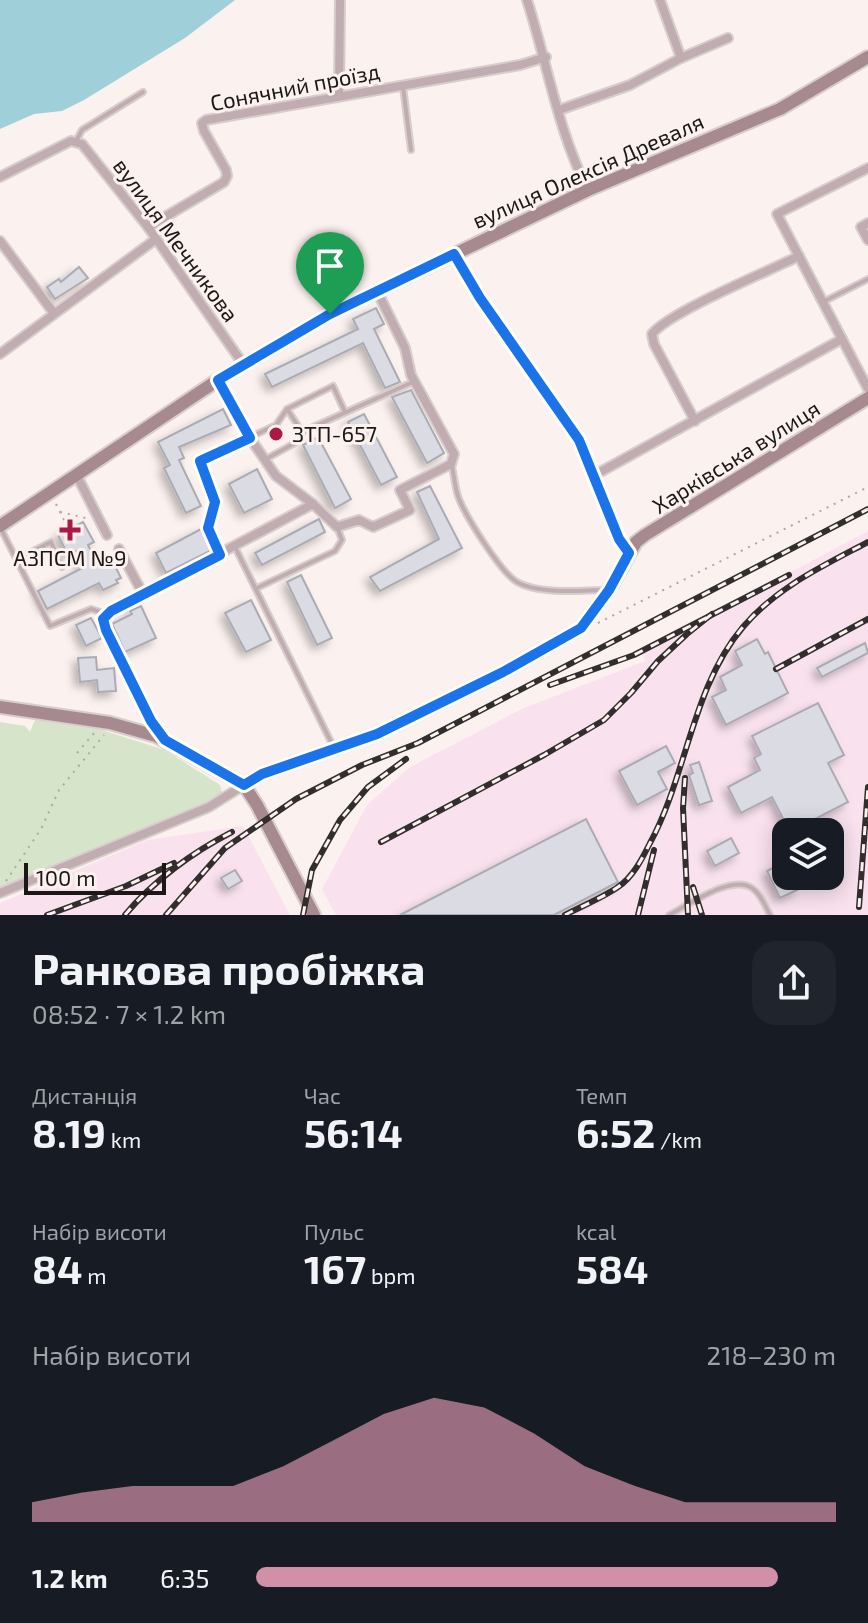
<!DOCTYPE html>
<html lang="uk">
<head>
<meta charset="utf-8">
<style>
  :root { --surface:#171b24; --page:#20242c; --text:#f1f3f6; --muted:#9ea1a6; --accent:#d290a8 }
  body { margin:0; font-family:"Exo 2",sans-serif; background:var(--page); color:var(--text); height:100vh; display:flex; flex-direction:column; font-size:30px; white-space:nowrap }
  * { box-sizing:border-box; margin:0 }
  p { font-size:26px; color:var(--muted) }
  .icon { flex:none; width:44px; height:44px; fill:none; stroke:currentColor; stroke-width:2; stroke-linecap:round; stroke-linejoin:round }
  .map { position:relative; height:915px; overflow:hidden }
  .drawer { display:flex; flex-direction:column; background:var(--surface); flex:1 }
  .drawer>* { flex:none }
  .buttons { position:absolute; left:772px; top:818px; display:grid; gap:16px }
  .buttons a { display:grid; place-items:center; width:72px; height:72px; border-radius:16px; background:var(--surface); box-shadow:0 4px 20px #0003; font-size:40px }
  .scale { position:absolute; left:24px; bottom:20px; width:142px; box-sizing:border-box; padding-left:8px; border:4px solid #1b1817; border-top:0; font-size:22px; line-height:28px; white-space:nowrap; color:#1b1817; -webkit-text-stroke:6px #fbf1ee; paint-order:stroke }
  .pin { position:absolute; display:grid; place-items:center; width:68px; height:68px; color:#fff; margin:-82px -34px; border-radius:50% 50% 50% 0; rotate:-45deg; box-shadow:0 0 8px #0007 }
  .pin .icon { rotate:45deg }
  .round { display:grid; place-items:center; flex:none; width:84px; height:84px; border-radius:24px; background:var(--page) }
  .summary { display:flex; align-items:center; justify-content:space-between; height:136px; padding:0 32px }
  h1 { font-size:44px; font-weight:700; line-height:60px }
  .stats { display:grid; grid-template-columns:repeat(3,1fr); gap:12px; height:136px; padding:8px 32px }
  .stats div { display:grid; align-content:center }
  .stats b { font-size:40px; font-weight:700 }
  .stats small { font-size:22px; font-weight:400 }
  .stats p { font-size:22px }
  .chart { height:224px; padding:16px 32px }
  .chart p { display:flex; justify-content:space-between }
  .chart svg { width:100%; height:144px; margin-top:8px; fill:var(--accent); opacity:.7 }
  ul { padding:0 32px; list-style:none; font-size:26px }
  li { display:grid; grid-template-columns:128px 96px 1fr; align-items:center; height:60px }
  li i { height:20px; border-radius:10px; background:var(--accent) }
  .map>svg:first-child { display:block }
  .industrial { fill:#f9e2ee; fill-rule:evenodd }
  .green { fill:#d6e5ca }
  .water { fill:#9fd0da }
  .building { fill:#dbdbe3; stroke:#ababb3; stroke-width:2; filter:url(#shadow) }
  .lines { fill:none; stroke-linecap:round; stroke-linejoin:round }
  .lane-casing { stroke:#d7cecc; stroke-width:8 }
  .street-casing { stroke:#d7cecc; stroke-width:12 }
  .secondary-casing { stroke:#d7cecc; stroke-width:16 }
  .path { stroke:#aea7a5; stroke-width:2; stroke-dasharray:2 6; stroke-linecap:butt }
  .lane { stroke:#c0acb1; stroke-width:4 }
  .street { stroke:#c0acb1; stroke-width:8 }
  .secondary { stroke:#a78a90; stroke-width:12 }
  .rail-casing { stroke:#312e2d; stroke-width:6 }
  .rail { stroke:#fbf1ee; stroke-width:3; stroke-dasharray:9; stroke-linecap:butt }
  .route-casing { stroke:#fff; stroke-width:16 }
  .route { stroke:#1a73e8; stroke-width:10 }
  .poi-dot { fill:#ac1848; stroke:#fbf1ee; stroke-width:3 }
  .labels { text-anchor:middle; stroke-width:6; stroke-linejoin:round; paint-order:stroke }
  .street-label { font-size:22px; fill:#1b1817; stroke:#fbf1ee }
  .poi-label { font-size:22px; fill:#1b1817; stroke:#fbf1ee; text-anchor:start }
</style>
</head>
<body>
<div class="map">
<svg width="868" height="915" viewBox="0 0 868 915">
  <defs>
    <filter id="shadow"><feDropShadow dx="-4.5" dy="4.5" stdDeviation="4" flood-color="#0004"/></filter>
  </defs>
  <rect width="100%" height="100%" fill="#fbf1ee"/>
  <g class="industrial">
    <path d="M 868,531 L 868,915 L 336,915 L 322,889 L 367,805 L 410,767 L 524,708 L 645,661 L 640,649 L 712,614 ZM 786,832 L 830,832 L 830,876 L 786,876 Z"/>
    <polygon points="243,826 290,915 0,915 0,903 147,840"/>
  </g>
  <polygon class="green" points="35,720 102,730 165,750 220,785 222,792 214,799 0,891 0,722 25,726 30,732"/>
  <polygon class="water" points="0,0 235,0 185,38 84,100 62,111 34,114 0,129"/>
  <g class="building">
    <polygon points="79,267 88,278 55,299 47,287 59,279 61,282"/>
    <polygon points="376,308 384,324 374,329 400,382 385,388 363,343 272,387 265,374 358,329 353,319"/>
    <polygon points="411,390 444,453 427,463 392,397"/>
    <polygon points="223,409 231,425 179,447 184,458 179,460 201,506 186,513 164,468 170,465 158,442"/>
    <polygon points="364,414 397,477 381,485 348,422"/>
    <polygon points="318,437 351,499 335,508 303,445"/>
    <polygon points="257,469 272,499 244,513 229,484"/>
    <polygon points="430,486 462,548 380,591 370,577 439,539 417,492"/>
    <polygon points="319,519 325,532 262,565 255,553"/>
    <polygon points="83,522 94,542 88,545 98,566 106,562 110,564 113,562 121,578 116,580 118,583 103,590 99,583 47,609 38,591 84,567 76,551 68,555 58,535"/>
    <polygon points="203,528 212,550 166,573 156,553"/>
    <polygon points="301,575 332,638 317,645 287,582"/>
    <polygon points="251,600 271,640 246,652 225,613"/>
    <polygon points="141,606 156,638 125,652 112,624 132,614 130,611"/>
    <polygon points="91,618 102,638 86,646 76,625"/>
    <polygon points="757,639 765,654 768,652 788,693 726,725 712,697 726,690 720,677 742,665 735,651"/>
    <polygon points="865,643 868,653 822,677 817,668"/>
    <polygon points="96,657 97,670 114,668 116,691 98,692 97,680 80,682 78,658"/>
    <polygon points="818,703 844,755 828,763 848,802 790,832 772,797 741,813 728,787 760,770 754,758 761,754 752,736"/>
    <polygon points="666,746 675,763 658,772 667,789 637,805 619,771"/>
    <polygon points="699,762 712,801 699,805 689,775 693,773 690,765"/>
    <polygon points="586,819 618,882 554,915 400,915"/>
    <polygon points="731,838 739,853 715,866 707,851"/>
    <polygon points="784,863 786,876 790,876 797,890 780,898 767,871"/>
    <polygon points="235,870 242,881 228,889 221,878"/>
  </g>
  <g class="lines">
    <g class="lane-casing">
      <g id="lane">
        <polyline points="403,87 411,150"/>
        <polyline points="76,141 82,130 143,92"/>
        <polyline points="823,302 868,279"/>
        <polyline points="287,409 302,432"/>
        <polyline points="266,459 295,443 302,432 413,382"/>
        <path d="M 452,466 C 454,476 455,487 458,496 C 464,514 501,573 517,582 C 538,594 580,591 603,590"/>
        <polyline points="0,527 50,626 91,609 106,614"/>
        <polyline points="235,547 333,746"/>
        <polyline points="219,552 208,528 215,502 200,461 276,425 287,409 333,386 345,412"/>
        <polyline points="17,559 51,542 62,567"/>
        <polyline points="257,588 335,551 342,540 337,527"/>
        <path d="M 669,915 C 689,905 731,874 752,888 C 761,894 765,906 770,915"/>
      </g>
    </g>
    <g class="street-casing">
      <g id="street">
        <path d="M 527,0 C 547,62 558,132 588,190"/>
        <polyline points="660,0 681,58"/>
        <polyline points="339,96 340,0"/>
        <polyline points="559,110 630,85 681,58 728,38"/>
        <polyline points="868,168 777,214 868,389"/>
        <polyline points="0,177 71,141 82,144 148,227 243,364"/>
        <polyline points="868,223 861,227 868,240"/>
        <polyline points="148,227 224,182 227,176 226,170 204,131 202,123 206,120 520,65 546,57"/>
        <polyline points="0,241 53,312"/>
        <polyline points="454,254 480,298 579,440 619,539 629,553"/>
        <polyline points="0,354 156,239"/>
        <path d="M 695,421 L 654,344 L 652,334 C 669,312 769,271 799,256"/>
        <polyline points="76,474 107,535"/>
        <polyline points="593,476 842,339"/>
        <polyline points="313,504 337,527 359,520 373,527 410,510 400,490 451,464 454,454 411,375 405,348 377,291"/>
        <polyline points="119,549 143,594"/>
        <polyline points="162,737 151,721 106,630 103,619 106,614 313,504 276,476 250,438 218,380"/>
        <polyline points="0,893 209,807 244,785"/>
      </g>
    </g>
    <g class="secondary-casing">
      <g id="secondary">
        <polyline points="0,526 218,380 330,314 588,190 780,109 868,57"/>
        <polyline points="0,707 110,723 156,736 244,785 257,805 314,915"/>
        <polyline points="244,785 262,774 377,734 503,672 581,628 609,590 636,542 645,535 868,398"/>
      </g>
    </g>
    <g class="path">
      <polyline points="56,504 66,524"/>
      <polyline points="60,512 90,519"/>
      <polyline points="598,623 868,487"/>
      <polyline points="77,753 95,732"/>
      <polyline points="6,881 41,829 59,790 104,735"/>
    </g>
    <use href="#lane" class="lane"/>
    <use href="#street" class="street"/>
    <use href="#secondary" class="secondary"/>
    <g class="rail-casing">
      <g id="rail">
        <polyline points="776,669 868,619"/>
        <polyline points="550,685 634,655 789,575"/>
        <polyline points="685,778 683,808 688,915"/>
        <polyline points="381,842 544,755 604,720 631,693 658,661 687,634 712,614"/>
        <polyline points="693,887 702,915"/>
        <polyline points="859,907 868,787"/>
        <polyline points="47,915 126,886 174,863"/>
        <path d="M 125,915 C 153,881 193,852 232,832"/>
        <polyline points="166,915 225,848 296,799 362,765 418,743 868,509"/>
        <polyline points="303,915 312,870 340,820 368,787 406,759"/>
        <path d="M 565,915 C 582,906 602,898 618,887 C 633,877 642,859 650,843 C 687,775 692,687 743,627 C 777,587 823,566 868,542"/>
        <polyline points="638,915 654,850"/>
      </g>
    </g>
    <use href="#rail" class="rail"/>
  </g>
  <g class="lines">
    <g class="route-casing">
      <polygon id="route" points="454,254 480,298 579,440 619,539 629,553 609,590 581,628 503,672 377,734 262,774 244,785 165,740 151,721 106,630 103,619 111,611 220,555 208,528 215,502 200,461 250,438 218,380 330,314"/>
    </g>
    <use href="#route" class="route"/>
  </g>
  <g class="poi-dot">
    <circle cx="276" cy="434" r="8"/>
    <path d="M66 518h8v8h8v8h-8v8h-8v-8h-8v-8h8z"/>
  </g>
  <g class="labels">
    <g class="street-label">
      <text transform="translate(295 87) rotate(-11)" y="8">Сонячний проїзд</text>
      <text transform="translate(588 171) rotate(-24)" y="8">вулиця Олексія Древаля</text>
      <text transform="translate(176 240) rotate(54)" y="8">вулиця Мечникова</text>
      <text transform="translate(736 457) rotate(-32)" y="8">Харківська вулиця</text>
    </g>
    <g class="poi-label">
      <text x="292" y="442">ЗТП-657</text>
      <text x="70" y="566" text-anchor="middle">АЗПСМ №9</text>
    </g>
  </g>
</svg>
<div class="buttons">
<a><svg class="icon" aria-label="layers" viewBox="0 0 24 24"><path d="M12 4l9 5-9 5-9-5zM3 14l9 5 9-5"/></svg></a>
</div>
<div class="scale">100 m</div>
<div class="pin" style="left:330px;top:314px;background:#1e9e55"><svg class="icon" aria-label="arrive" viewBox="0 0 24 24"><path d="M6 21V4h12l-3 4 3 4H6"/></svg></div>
</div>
<section class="drawer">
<div class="summary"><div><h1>Ранкова пробіжка</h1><p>08:52 · 7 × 1.2 km</p></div><a class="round"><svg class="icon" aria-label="share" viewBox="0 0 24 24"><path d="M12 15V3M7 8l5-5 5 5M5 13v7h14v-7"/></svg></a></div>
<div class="stats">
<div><p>Дистанція</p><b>8.19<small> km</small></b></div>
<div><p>Час</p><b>56:14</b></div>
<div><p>Темп</p><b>6:52<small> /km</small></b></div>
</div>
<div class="stats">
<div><p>Набір висоти</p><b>84<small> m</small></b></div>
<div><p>Пульс</p><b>167<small> bpm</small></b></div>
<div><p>kcal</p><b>584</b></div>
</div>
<div class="chart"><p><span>Набір висоти</span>218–230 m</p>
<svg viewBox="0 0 160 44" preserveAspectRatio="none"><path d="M0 44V38L10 35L20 33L30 33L40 33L50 27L60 19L70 11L80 6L90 9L100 17L110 27L120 33L130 38L140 38L150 38L160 38V44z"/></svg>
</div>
<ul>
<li><b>1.2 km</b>6:35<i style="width:90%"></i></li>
</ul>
</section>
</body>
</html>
